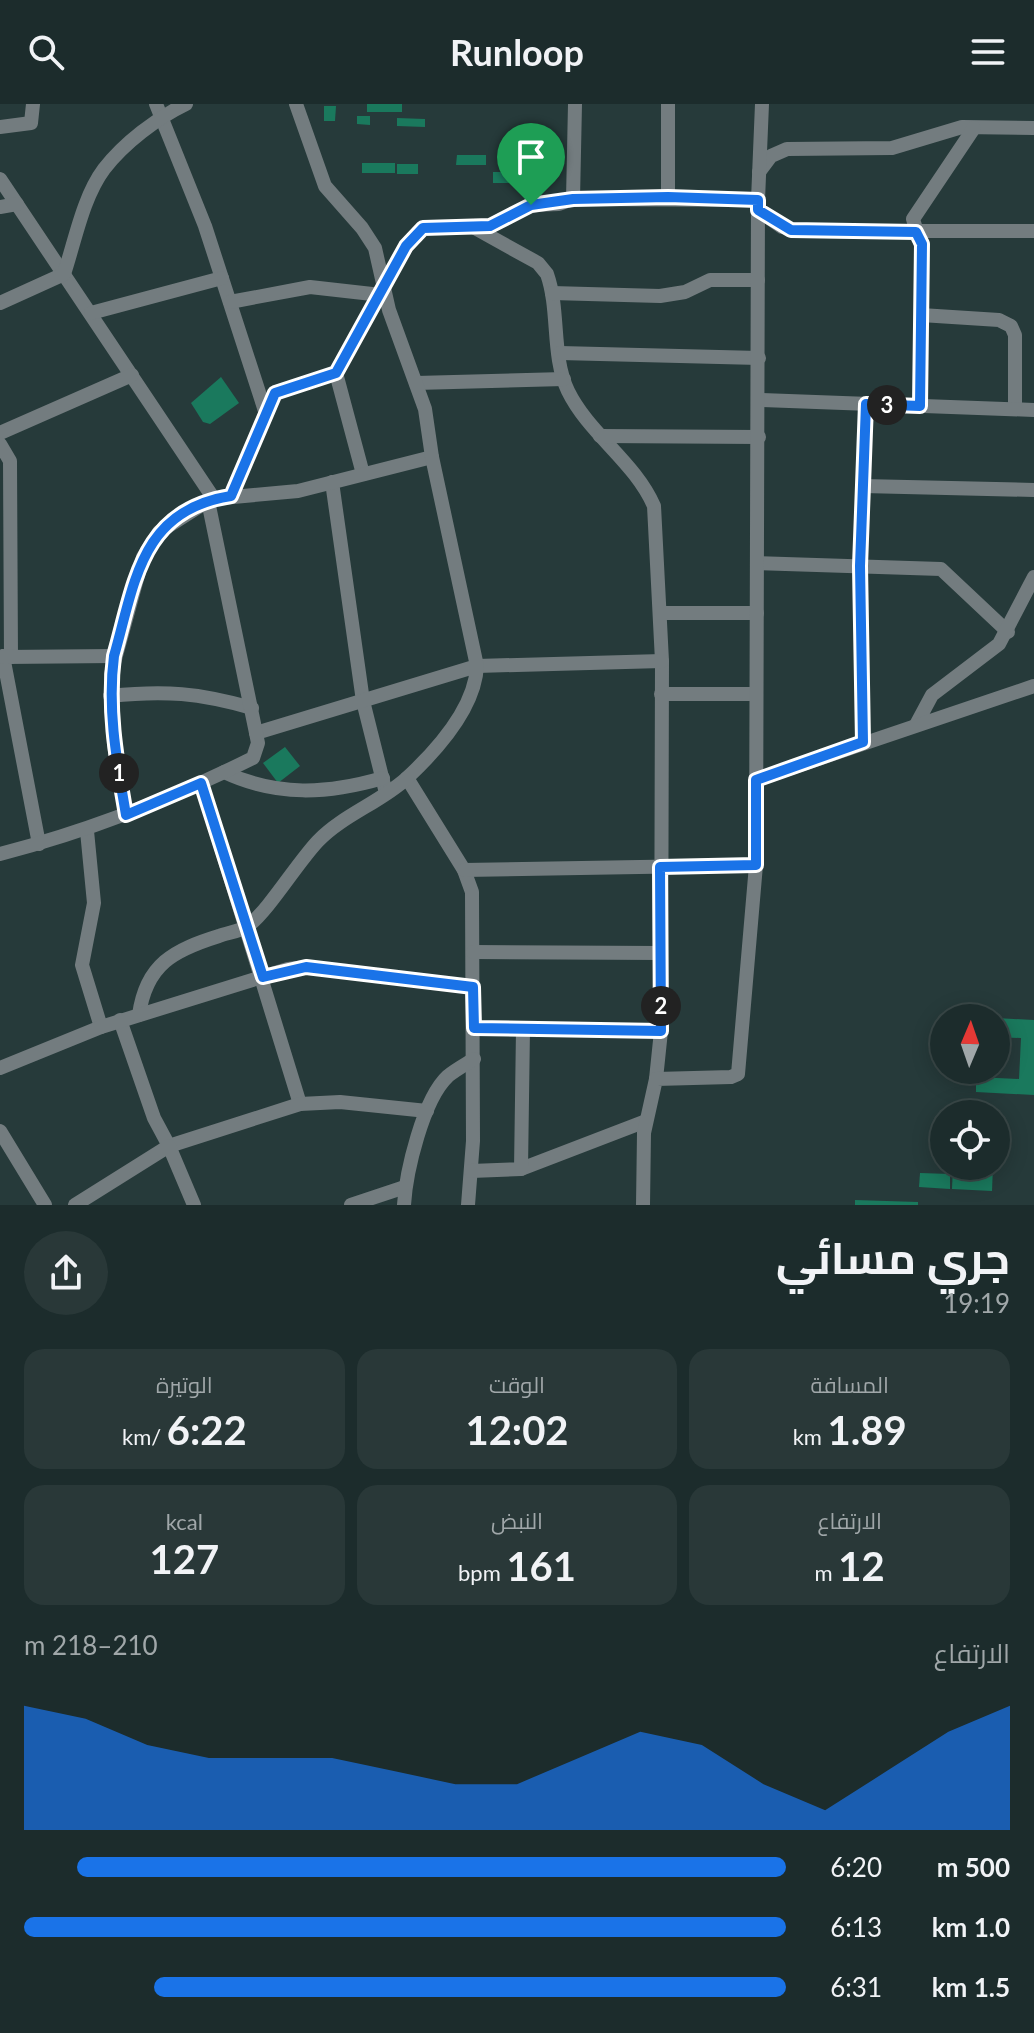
<!DOCTYPE html>
<html lang="ar">
<head>
<meta charset="utf-8">
<style>
  :root { --surface:#1c2c2c; --page:#293838; --text:#f1f3f6; --muted:#a0a7a9; --line:#3a4848; --accent:#1a73e8 }
  body { margin:0; font-family:Lato,Cairo,sans-serif; background:var(--page); color:var(--text); direction:rtl; height:100vh; display:flex; flex-direction:column; font-size:30px; white-space:nowrap }
  * { box-sizing:border-box; margin:0 }
  p { font-size:26px; color:var(--muted) }
  .icon { flex:none; width:44px; height:44px; fill:none; stroke:currentColor; stroke-width:2; stroke-linecap:round; stroke-linejoin:round }
  .map { position:relative; height:1101px; overflow:hidden; direction:ltr }
  .side { display:flex; flex-direction:column; background:var(--surface); flex:1 }
  .side>* { flex:none }
  .needle { width:52px; rotate:2deg }
  .tools { position:absolute; left:930px; top:900px; display:grid; gap:16px }
  .tools a { display:grid; place-items:center; width:80px; height:80px; border-radius:50%; background:var(--surface); box-shadow:0 4px 20px #0003,0 0 0 2px var(--line); font-size:40px }
  .pin { position:absolute; display:grid; place-items:center; width:68px; height:68px; color:#fff; margin:-82px -34px; border-radius:50% 50% 50% 0; rotate:-45deg; box-shadow:0 0 8px #0007 }
  .pin .icon { rotate:45deg }
  .km { position:absolute; width:40px; height:40px; margin:-20px; border-radius:50%; background:#222; color:#fff; font-size:22px; line-height:40px; text-align:center }
  .round { display:grid; place-items:center; flex:none; width:84px; height:84px; border-radius:42px; background:var(--page) }
  .summary { display:flex; align-items:center; justify-content:space-between; height:136px; padding:0 24px }
  h1 { font-size:44px; font-weight:700; line-height:60px }
  .metrics { display:grid; grid-template-columns:repeat(3,1fr); gap:12px; height:136px; padding:8px 24px }
  .metrics div { display:grid; align-content:center; border-radius:20px; background:var(--page); text-align:center }
  .metrics b { font-size:40px; font-weight:700 }
  .metrics small { font-size:22px; font-weight:400 }
  .metrics p { font-size:22px }
  .chart { height:224px; padding:16px 24px }
  .chart p { display:flex; justify-content:space-between }
  .chart svg { width:100%; height:144px; margin-top:8px; fill:var(--accent); opacity:.7 }
  ul { padding:0 24px; list-style:none; font-size:26px }
  li { display:grid; grid-template-columns:128px 96px 1fr; align-items:center; height:60px }
  li i { height:20px; border-radius:10px; background:var(--accent) }
  header { display:flex; justify-content:space-between; align-items:center; height:104px; padding:0 24px; background:var(--surface); font-size:36px; font-weight:700 }
  .map>svg:first-child { display:block }
  .building { fill:#1a795d }
  .lines { fill:none; stroke-linecap:round; stroke-linejoin:round }
  .minor { stroke:#737c7f; stroke-width:14 }
  .route-casing { stroke:#fff; stroke-width:16 }
  .route { stroke:#1a73e8; stroke-width:10 }
</style>
</head>
<body>
<header><svg class="icon" aria-label="menu" viewBox="0 0 24 24"><path d="M4 6h16M4 12h16M4 18h16"/></svg>Runloop<svg class="icon" aria-label="search" viewBox="0 0 24 24"><circle cx="10" cy="10" r="6"/><path d="M15 15l6 6"/></svg></header>
<div class="map">
<svg width="1034" height="1101" viewBox="0 0 1034 1101">
  <rect width="100%" height="100%" fill="#263a3a"/>
  <g class="building">
    <rect x="367" y="0" width="35" height="8"/>
    <polygon points="324,2 336,2 335,17 324,17"/>
    <polygon points="357,12 370,12 370,21 357,20"/>
    <polygon points="397,14 425,15 425,23 397,22"/>
    <polygon points="457,51 486,51 486,61 456,61"/>
    <rect x="362" y="59" width="33" height="10"/>
    <rect x="397" y="60" width="21" height="10"/>
    <rect x="493" y="68" width="50" height="11"/>
    <polygon points="221,273 239,299 210,320 203,318 191,299"/>
    <polygon points="285,643 300,662 278,679 263,659"/>
    <polygon points="996,914 1034,916 1034,991 976,988 976,973 1019,975 1021,934 996,933"/>
    <polygon points="953,1062 993,1062 992,1087 952,1085"/>
    <polygon points="920,1069 950,1070 950,1085 919,1083"/>
    <polygon points="855,1096 918,1098 918,1101 855,1101"/>
  </g>
  <g class="lines">
    <g class="minor">
      <polyline points="156,0 205,122 266,310"/>
      <polyline points="0,23 31,19 33,0"/>
      <polyline points="759,68 771,52 787,45 892,44 962,23 1034,24"/>
      <polyline points="0,75 214,395"/>
      <polyline points="668,93 668,0"/>
      <polyline points="573,95 575,0"/>
      <polyline points="0,103 17,100"/>
      <polyline points="758,106 782,123 799,127 1034,127"/>
      <path d="M 473,123 L 538,159 L 547,170 C 560,207 551,251 568,287 C 589,330 635,358 654,402 L 662,557 L 661,927 L 656,975"/>
      <polyline points="552,189 660,192 685,188 710,176 758,176"/>
      <polyline points="230,198 310,183 381,191"/>
      <path d="M 0,199 L 64,170 C 75,137 83,93 104,65 C 124,39 157,14 186,0"/>
      <polyline points="91,209 222,174"/>
      <polyline points="921,211 999,216 1011,222 1015,231 1015,305"/>
      <polyline points="560,249 759,254"/>
      <polyline points="336,269 363,370"/>
      <polyline points="416,279 564,275"/>
      <polyline points="759,296 1034,306"/>
      <polyline points="920,302 922,145 913,115 974,24"/>
      <polyline points="0,329 132,271"/>
      <polyline points="600,332 759,333"/>
      <polyline points="0,340 10,357 11,553"/>
      <polyline points="332,378 363,597 386,689"/>
      <polyline points="863,382 1034,386"/>
      <polyline points="231,392 275,289 336,269 406,142 423,124 490,122 531,101 559,100 573,95 758,96"/>
      <polyline points="757,459 941,465 1008,528"/>
      <polyline points="661,509 757,509"/>
      <polyline points="3,552 39,740"/>
      <polyline points="4,553 114,552"/>
      <polyline points="661,590 756,590"/>
      <path d="M 110,592 C 165,586 199,589 252,604"/>
      <polyline points="917,619 932,591 999,540 1034,473"/>
      <polyline points="256,629 477,562 662,557"/>
      <polyline points="863,638 860,462 866,300"/>
      <path d="M 224,668 C 277,693 328,690 383,674"/>
      <polyline points="407,674 464,766 472,788 473,1037 468,1101"/>
      <polyline points="756,676 1034,582"/>
      <polyline points="201,679 300,1000"/>
      <polyline points="126,711 114,641 111,570 143,453 159,428 211,395 298,387 432,353"/>
      <polyline points="87,727 94,799 82,861 101,923"/>
      <path d="M 0,750 C 89,727 171,695 253,654 L 258,639 L 256,629 L 208,397"/>
      <polyline points="464,766 756,761"/>
      <polyline points="473,848 661,849"/>
      <path d="M 139,911 C 146,860 174,846 219,832 C 227,829 241,827 248,822 C 269,806 297,759 318,737 C 343,711 381,698 407,674 C 437,646 475,604 477,562 L 432,353 L 425,305 L 389,206 L 375,144 L 362,124 L 325,82 L 296,0"/>
      <polyline points="120,916 154,1014 169,1042 300,1000 340,998 427,1007"/>
      <polyline points="474,924 661,927"/>
      <polyline points="0,964 101,923 288,865 306,863 473,883"/>
      <polyline points="0,1027 45,1101"/>
      <polyline points="521,1065 646,1017"/>
      <polyline points="471,1067 521,1065 523,925"/>
      <polyline points="75,1101 169,1042 194,1101"/>
      <polyline points="351,1101 405,1083"/>
      <path d="M 404,1101 C 406,1068 423,995 448,972 C 455,966 466,960 474,955"/>
      <polyline points="643,1101 644,1029 656,975 731,973 738,970 756,761 758,96 762,0"/>
    </g>
  </g>
  <g class="lines">
    <g class="route-casing">
      <path id="route" d="M 668,93 L 758,96 L 758,106 L 791,126 L 916,128 L 922,140 L 920,302 L 866,300 L 860,462 L 863,638 L 756,676 L 756,761 L 660,763 L 661,927 L 474,924 L 473,883 L 306,863 L 263,873 L 201,679 L 126,711 C 117,658 107,606 114,552 C 135,479 140,406 231,392 L 275,289 L 336,269 L 406,142 L 423,124 L 490,122 L 531,101 L 573,95 Z"/>
    </g>
    <use href="#route" class="route"/>
  </g>
</svg>
<div class="tools">
<a><svg class="needle" viewBox="-14 -14 28 28"><path d="M0-13l5 13h-10z" fill="#e53935"/><path d="M0 13l5-13h-10z" fill="#a0a7a9"/></svg></a>
<a><svg class="icon" aria-label="locate" viewBox="0 0 24 24"><circle cx="12" cy="12" r="6"/><path d="M12 2v4M12 18v4M2 12h4M18 12h4"/></svg></a>
</div>
<div class="pin" style="left:531px;top:101px;background:#1e9e55"><svg class="icon" aria-label="arrive" viewBox="0 0 24 24"><path d="M6 21V4h12l-3 4 3 4H6"/></svg></div>
<b class="km" style="left:119px;top:669px">1</b>
<b class="km" style="left:661px;top:902px">2</b>
<b class="km" style="left:887px;top:301px">3</b>
</div>
<section class="side">
<div class="summary"><div><h1>جري مسائي</h1><p>19:19</p></div><a class="round"><svg class="icon" aria-label="share" viewBox="0 0 24 24"><path d="M12 15V3M7 8l5-5 5 5M5 13v7h14v-7"/></svg></a></div>
<div class="metrics">
<div><p>المسافة</p><b>1.89<small> km</small></b></div>
<div><p>الوقت</p><b>12:02</b></div>
<div><p>الوتيرة</p><b>6:22<small> /km</small></b></div>
</div>
<div class="metrics">
<div><p>الارتفاع</p><b>12<small> m</small></b></div>
<div><p>النبض</p><b>161<small> bpm</small></b></div>
<div><p>kcal</p><b>127</b></div>
</div>
<div class="chart"><p><span>الارتفاع</span>210–218 m</p>
<svg viewBox="0 0 160 44" preserveAspectRatio="none"><path d="M0 44V6L10 10L20 18L30 22L40 22L50 22L60 26L70 30L80 30L90 22L100 14L110 18L120 30L130 38L140 26L150 14L160 6V44z"/></svg>
</div>
<ul>
<li><b>500 m</b>6:20<i style="width:93%"></i></li>
<li><b>1.0 km</b>6:13<i style="width:100%"></i></li>
<li><b>1.5 km</b>6:31<i style="width:83%"></i></li>
</ul>
</section>
</body>
</html>
